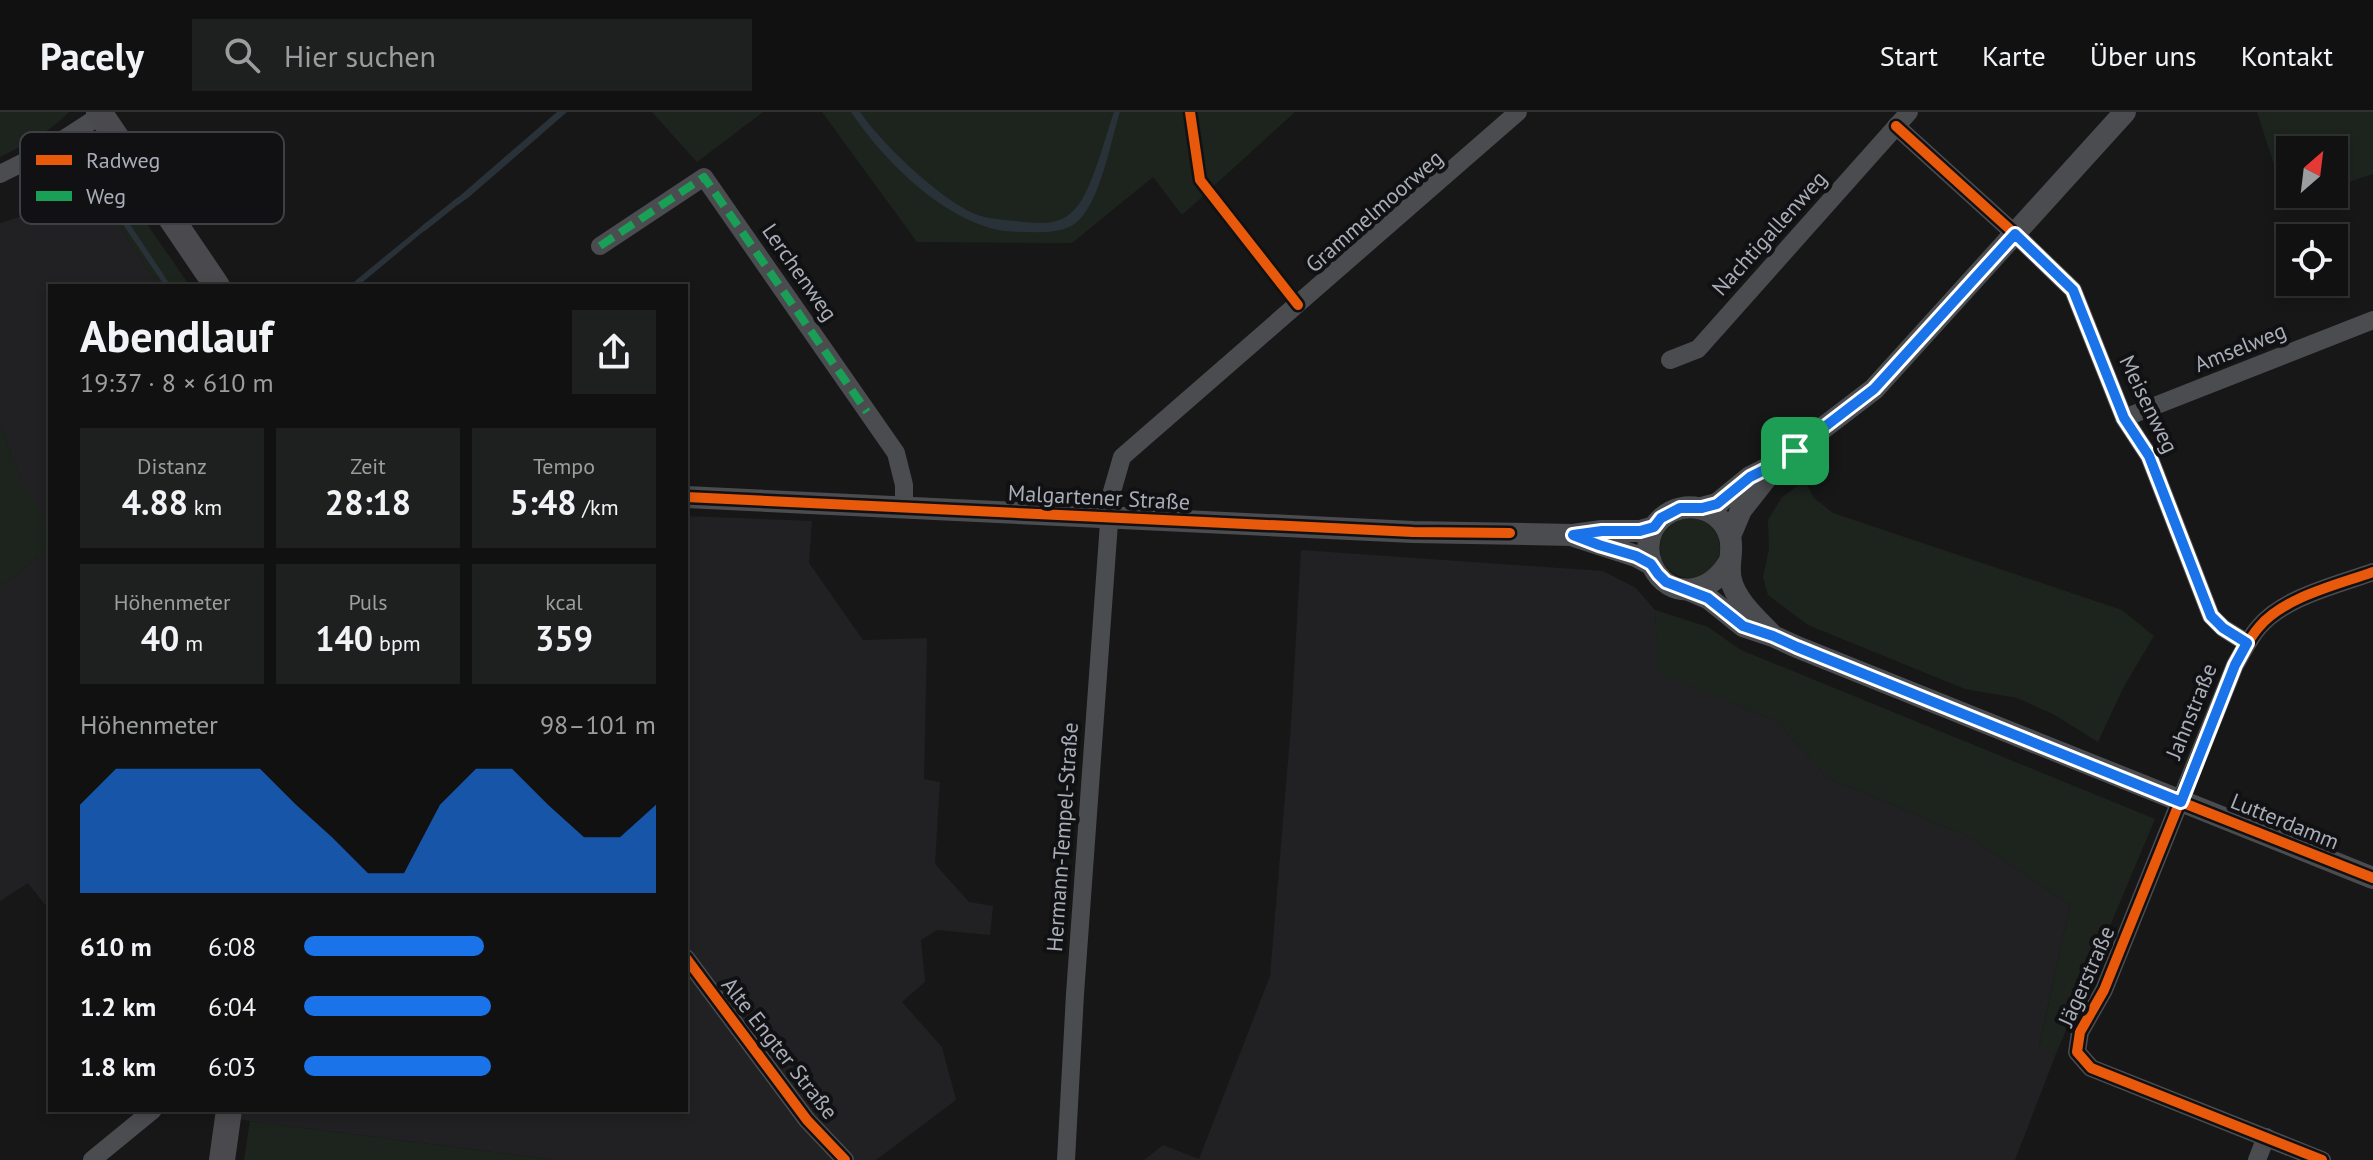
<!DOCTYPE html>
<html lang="de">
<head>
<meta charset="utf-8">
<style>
  :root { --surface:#111; --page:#1e1f1f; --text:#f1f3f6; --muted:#9c9d9f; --line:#303131; --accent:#1a73e8 }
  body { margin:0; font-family:"PT Sans",sans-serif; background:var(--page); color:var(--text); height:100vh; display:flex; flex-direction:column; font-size:30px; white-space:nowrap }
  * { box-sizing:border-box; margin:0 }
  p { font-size:26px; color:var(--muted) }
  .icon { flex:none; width:44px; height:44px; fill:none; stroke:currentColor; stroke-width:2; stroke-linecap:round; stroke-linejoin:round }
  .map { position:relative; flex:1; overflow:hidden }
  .sheet { position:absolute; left:48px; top:172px; width:640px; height:828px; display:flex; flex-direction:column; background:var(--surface); border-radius:0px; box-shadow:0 4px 12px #0003,0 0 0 2px var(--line) }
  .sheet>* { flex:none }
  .needle { width:52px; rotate:28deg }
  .controls { position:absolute; left:2276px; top:24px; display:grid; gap:16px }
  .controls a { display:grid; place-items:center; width:72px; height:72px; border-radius:0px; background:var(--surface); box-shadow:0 4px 12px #0003,0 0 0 2px var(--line); font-size:40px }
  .pin { position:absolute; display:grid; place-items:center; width:68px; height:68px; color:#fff; margin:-34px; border-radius:16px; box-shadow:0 4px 12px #0006 }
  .round { display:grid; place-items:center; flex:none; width:84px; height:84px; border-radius:0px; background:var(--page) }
  .summary { display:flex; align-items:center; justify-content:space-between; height:136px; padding:0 32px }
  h1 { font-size:44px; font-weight:800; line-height:60px }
  .figures { display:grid; grid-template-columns:repeat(3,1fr); gap:12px; height:136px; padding:8px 32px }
  .figures div { display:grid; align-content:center; border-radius:0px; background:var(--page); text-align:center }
  .figures b { font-size:34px; font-weight:800 }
  .figures small { font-size:22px; font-weight:400 }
  .figures p { font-size:22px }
  .chart { height:224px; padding:16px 32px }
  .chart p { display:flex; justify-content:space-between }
  .chart svg { width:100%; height:144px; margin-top:8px; fill:var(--accent); opacity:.7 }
  ul { padding:0 32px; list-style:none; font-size:26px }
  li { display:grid; grid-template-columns:128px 96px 1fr; align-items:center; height:60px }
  li i { height:20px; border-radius:10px; background:var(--accent) }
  header { display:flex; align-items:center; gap:48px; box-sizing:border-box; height:112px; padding:0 40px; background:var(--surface); border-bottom:2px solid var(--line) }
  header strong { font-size:38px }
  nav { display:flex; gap:44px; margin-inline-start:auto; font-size:28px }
  .search { width:560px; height:72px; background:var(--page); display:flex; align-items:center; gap:20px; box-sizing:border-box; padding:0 28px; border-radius:0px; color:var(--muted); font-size:30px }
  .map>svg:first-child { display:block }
  .built { fill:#212123 }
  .green { fill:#1d241e }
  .water { fill:#2a3239 }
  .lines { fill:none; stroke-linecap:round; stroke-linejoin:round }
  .stream { stroke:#2a3239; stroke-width:6 }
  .minor { stroke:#4b4c50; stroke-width:18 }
  .tertiary { stroke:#4b4c50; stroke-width:22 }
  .secondary { stroke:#4a4a4e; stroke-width:26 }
  .quiet { stroke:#1a9f57; stroke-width:8; stroke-dasharray:16 8; stroke-linecap:butt }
  .cycleway-casing { stroke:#111113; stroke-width:15 }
  .cycleway { stroke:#e8590c; stroke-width:10 }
  .route-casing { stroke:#fff; stroke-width:16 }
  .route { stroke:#1a73e8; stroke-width:10 }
  .labels { text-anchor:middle; stroke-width:8; stroke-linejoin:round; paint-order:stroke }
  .street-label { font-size:22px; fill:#a8adb8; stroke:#111113 }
  .key { fill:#111113; stroke:#3e4045; stroke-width:2 }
  .key-label { font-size:22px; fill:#a8adb8 }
</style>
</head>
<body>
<header>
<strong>Pacely</strong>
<div class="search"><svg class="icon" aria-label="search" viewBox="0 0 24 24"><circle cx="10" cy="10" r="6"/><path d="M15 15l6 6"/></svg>Hier suchen</div>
<nav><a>Start</a><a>Karte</a><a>Über uns</a><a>Kontakt</a></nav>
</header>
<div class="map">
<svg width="2373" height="1048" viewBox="0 0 2373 1048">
  <rect width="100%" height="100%" fill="#171717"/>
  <g class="built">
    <polygon points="97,81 159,174 50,174 50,399 43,405 20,367 0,310 0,111"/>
    <polygon points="686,404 812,409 809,451 863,528 927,526 924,667 940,670 935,752 969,790 993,794 990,823 937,818 921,828 925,870 902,890 942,935 956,988 876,1048 554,1048 250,1009 228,1005 219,998 686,998"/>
    <polygon points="50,436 50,799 28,771 0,789 0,475"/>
    <polygon points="1301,438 1603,459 1636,476 1655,498 1659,561 1775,608 1827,665 1969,725 2070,793 2039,935 2056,942 2015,1048 1144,1048 1163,1033 1199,1047 1270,864 1291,613"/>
  </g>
  <g class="green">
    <path d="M 0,0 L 69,0 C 50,20 24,33 0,45 Z"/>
    <polygon points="652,0 763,0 697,50"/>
    <polygon points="822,0 1295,0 1182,103 1153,65 1072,131 917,130"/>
    <polygon points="2257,0 2373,0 2373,62 2334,75 2334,38 2290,38 2290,82 2311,82 2286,90"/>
    <polygon points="86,45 103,49 190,174 159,174 97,81"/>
    <polygon points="0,310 20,367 43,404 50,399 50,436 0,475"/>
    <polygon points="1805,369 1814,386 1833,401 2122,498 2154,524 2123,576 2098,630 2053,602 2017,586 1965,577 1808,513 1768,483 1763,465 1769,437 1768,408 1782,385"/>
    <circle cx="1690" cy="436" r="30"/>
    <polygon points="1655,498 1708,515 1741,538 2155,707 2056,942 2039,936 2070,793 1969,725 1827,665 1775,608 1658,561"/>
    <polygon points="250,1009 554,1048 244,1048"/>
  </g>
  <g class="water">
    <polygon points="557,0 567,0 469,85 458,93 454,89"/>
    <path d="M 851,0 L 860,0 C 881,31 941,88 975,102 C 990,108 1008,108 1024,110 C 1043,112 1061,113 1075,97 C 1092,79 1105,25 1114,0 L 1120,0 C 1110,31 1101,86 1079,108 C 1069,119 1047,121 1033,120 C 1019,120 1004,120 990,116 C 935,100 882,46 851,0 Z"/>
    <polygon points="83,57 96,65 107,78 171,174 165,174 99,77 88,65 77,67 44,89 41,83"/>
    <polygon points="427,110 430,114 358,174 349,174"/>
  </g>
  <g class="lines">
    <polyline class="stream" points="424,116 459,88"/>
    <g class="minor">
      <polyline points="1896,14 2015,122 2073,178 2124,306 2149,344 2211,504 2223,516 2247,531"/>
      <polyline points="0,62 42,41 101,3"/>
      <polyline points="600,134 704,65 896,341 904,373 904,395"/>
      <polyline points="1670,248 1698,237 1909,0"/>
      <polyline points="2124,306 2373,208"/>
      <polyline points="686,846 807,1008 845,1048"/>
      <polyline points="92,1048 153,998"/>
      <polyline points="1066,1048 1075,882 1111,383 1122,345 1518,0"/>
      <polyline points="2257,1048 2266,1025"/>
      <path d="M 2322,1048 L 2091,956 L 2077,940 L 2080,920 L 2104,878 L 2235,553 C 2243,540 2249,526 2259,515 C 2284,485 2337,473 2373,460"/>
    </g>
    <g class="tertiary">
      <polyline points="686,385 1413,420 1573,423 1602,419 1640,419 1654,415"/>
      <polyline points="1702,396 1717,392 1750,365 1776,352 1874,277 2125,0"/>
      <polyline points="1574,424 1636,444 1651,452"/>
      <polyline points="1730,424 1741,398 1771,360"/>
      <path d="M 1729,450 C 1712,482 1669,490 1652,453 C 1647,442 1647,428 1653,417 C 1671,385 1720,389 1730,425 C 1734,439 1727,453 1731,468 C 1736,489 1757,507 1771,522"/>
      <polyline points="1689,478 1708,486 1743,514 1773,524 1797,535 2373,766"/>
    </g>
    <g class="secondary">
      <polyline points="99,0 217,174"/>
      <polyline points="222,1048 229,998"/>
    </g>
    <polyline class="quiet" points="600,134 704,65 867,300"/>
    <g class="cycleway-casing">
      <g id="cycleway">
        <polyline points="1190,0 1200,68 1298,193"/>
        <polyline points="1896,14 2015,122 2073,178 2124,306 2149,344 2211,504 2223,516 2247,531"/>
        <polyline points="686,385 1413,420 1510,421"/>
        <polyline points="2181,690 2373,766"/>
        <polyline points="686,846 807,1008 845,1048"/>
        <path d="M 2322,1048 L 2091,956 L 2077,940 L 2080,920 L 2104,878 L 2235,553 C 2243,540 2249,526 2259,515 C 2284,485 2337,473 2373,460"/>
      </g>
    </g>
    <use href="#cycleway" class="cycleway"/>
  </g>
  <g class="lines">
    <g class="route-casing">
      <polygon id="route" points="2015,122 2073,178 2124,306 2149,344 2211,504 2223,516 2247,531 2235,553 2181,690 1797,535 1773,524 1743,514 1708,486 1666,470 1658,462 1651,452 1636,444 1599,433 1573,423 1602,419 1640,419 1654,415 1661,406 1680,396 1702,396 1717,392 1750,365 1776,352 1874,277"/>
    </g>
    <use href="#route" class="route"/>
  </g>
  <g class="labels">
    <g class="street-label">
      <text transform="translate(1374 99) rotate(-41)" y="8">Grammelmoorweg</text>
      <text transform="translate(1769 121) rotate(-48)" y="8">Nachtigallenweg</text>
      <text transform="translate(800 160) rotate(55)" y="8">Lerchenweg</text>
      <text transform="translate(2240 235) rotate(-22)" y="8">Amselweg</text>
      <text transform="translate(2149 292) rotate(64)" y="8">Meisenweg</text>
      <text transform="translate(1099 385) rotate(3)" y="8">Malgartener Straße</text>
      <text transform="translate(2191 599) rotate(-68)" y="8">Jahnstraße</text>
      <text transform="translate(2285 709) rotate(22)" y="8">Lutterdamm</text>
      <text transform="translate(1062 725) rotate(-86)" y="8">Hermann-Tempel-Straße</text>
      <text transform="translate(2086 864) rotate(-66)" y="8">Jägerstraße</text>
      <text transform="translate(780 936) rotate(52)" y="8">Alte Engter Straße</text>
    </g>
  </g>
  <rect x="20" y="20" width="264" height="92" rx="12" class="key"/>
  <rect x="36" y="43" width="36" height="10" fill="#e8590c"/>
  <rect x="36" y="79" width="36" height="10" fill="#1a9f57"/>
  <g class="key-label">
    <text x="86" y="56">Radweg</text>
    <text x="86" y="92">Weg</text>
  </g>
</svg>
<div class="controls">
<a><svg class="needle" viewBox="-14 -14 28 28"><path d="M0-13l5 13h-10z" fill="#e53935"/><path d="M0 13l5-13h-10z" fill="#9c9d9f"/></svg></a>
<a><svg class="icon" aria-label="locate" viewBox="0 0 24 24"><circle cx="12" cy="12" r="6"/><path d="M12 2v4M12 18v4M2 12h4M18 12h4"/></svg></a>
</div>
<div class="pin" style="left:1795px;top:339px;background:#1e9e55"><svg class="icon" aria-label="arrive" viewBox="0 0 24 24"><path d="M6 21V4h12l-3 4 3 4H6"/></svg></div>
<section class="sheet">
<div class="summary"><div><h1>Abendlauf</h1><p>19:37 · 8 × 610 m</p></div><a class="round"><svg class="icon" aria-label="share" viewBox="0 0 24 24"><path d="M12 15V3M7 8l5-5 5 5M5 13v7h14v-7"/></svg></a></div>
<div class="figures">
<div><p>Distanz</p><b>4.88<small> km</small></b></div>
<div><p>Zeit</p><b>28:18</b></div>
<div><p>Tempo</p><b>5:48<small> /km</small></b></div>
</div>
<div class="figures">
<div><p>Höhenmeter</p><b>40<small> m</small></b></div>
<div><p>Puls</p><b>140<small> bpm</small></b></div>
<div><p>kcal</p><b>359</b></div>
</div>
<div class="chart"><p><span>Höhenmeter</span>98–101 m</p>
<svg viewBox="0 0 160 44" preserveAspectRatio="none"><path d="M0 44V17L10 6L20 6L30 6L40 6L50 6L60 17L70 27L80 38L90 38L100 17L110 6L120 6L130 17L140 27L150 27L160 17V44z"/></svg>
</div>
<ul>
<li><b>610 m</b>6:08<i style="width:51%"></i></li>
<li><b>1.2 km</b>6:04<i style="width:53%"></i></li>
<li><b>1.8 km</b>6:03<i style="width:53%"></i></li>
</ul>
</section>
</div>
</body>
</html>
